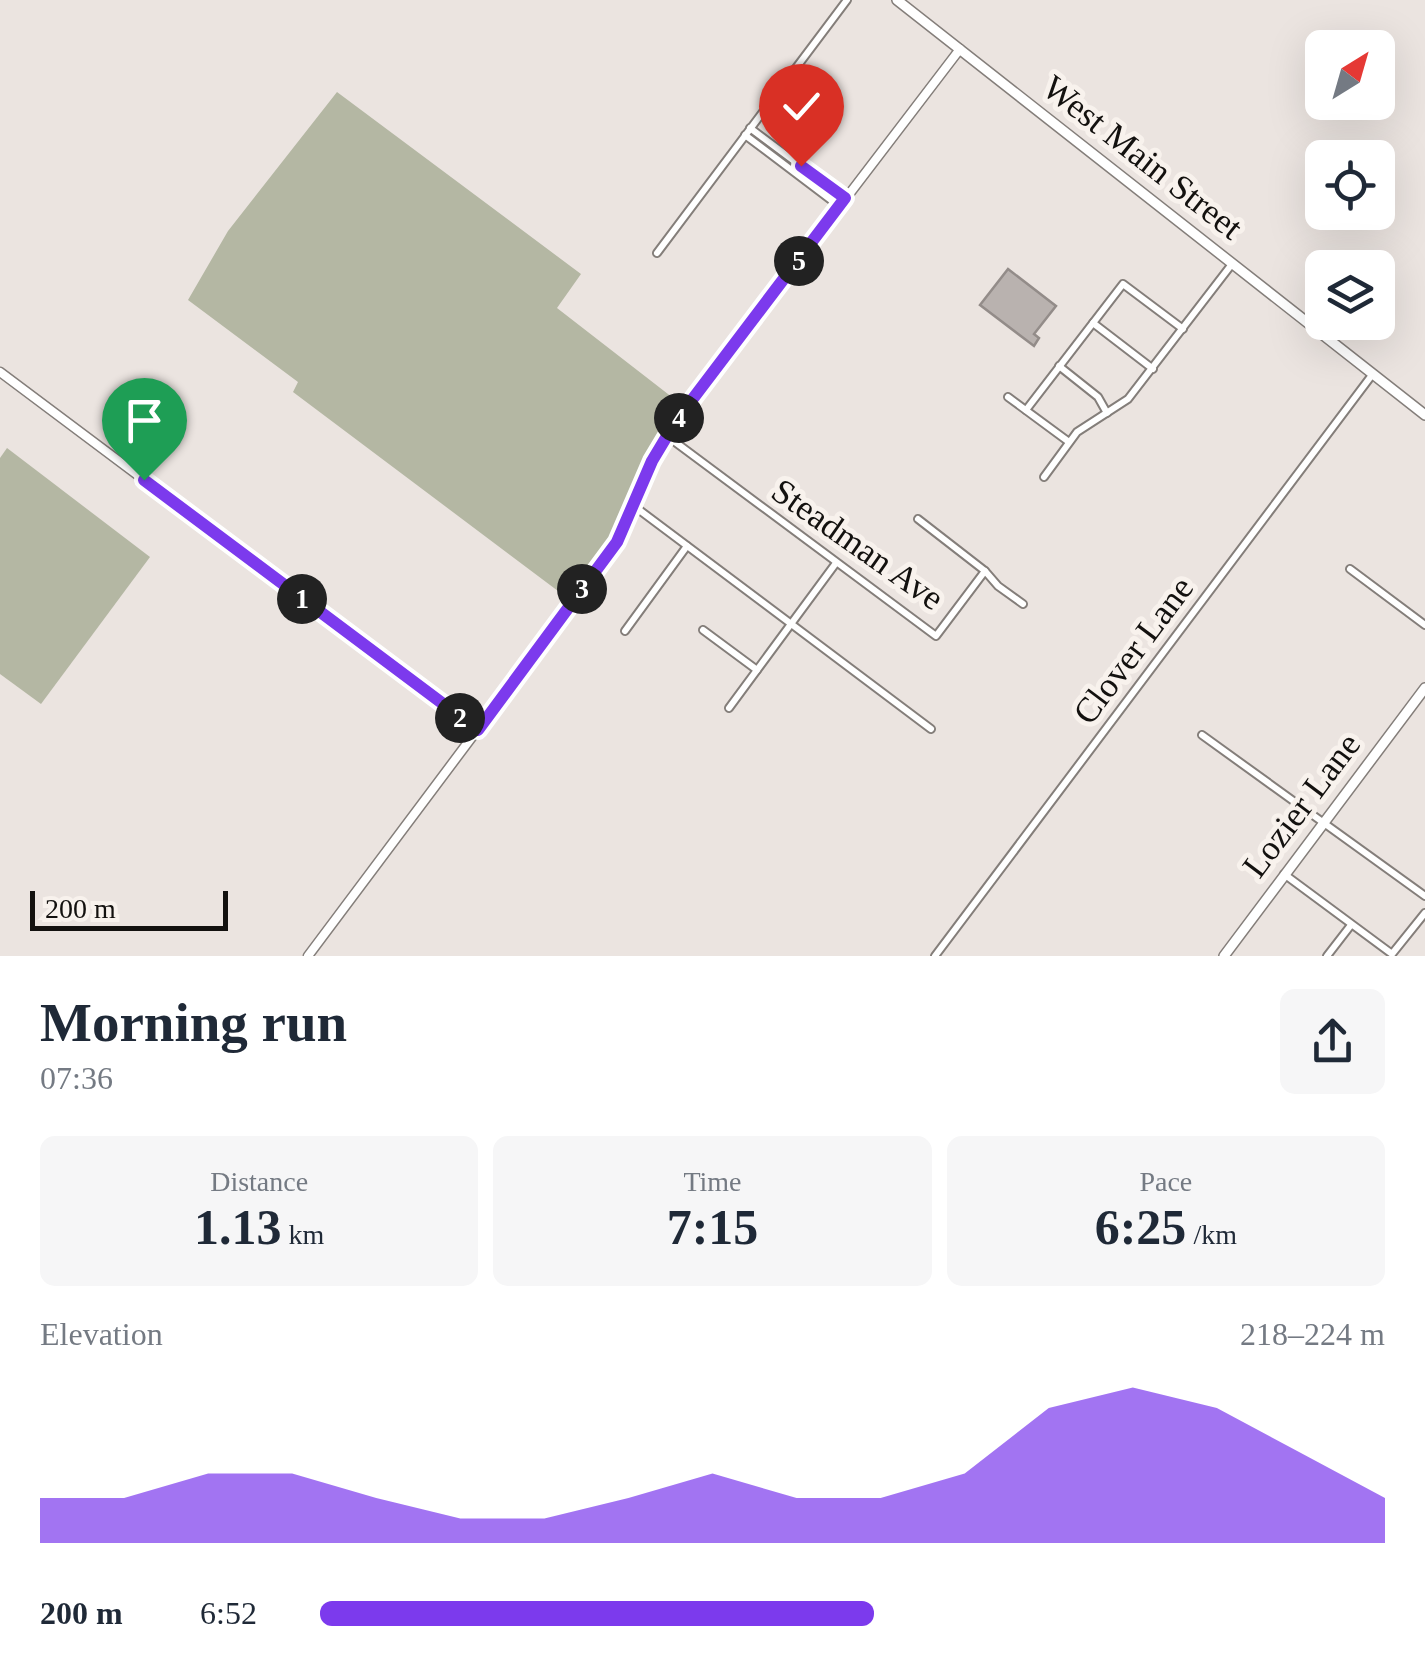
<!DOCTYPE html>
<html lang="en">
<head>
<meta charset="utf-8">
<style>
  :root { --surface:#fff; --page:#f6f6f7; --text:#1f2937; --muted:#747a83; --accent:#7c3aed }
  body { margin:0; font-family:"Times New Roman",serif; background:var(--page); color:var(--text); height:100vh; display:flex; flex-direction:column; font-size:38px; white-space:nowrap }
  * { box-sizing:border-box; margin:0 }
  p { font-size:32px; color:var(--muted) }
  .icon { flex:none; width:55px; height:55px; fill:none; stroke:currentColor; stroke-width:2; stroke-linecap:round; stroke-linejoin:round }
  .map { position:relative; height:956px; overflow:hidden }
  .side { display:flex; flex-direction:column; background:var(--surface); flex:1 }
  .side>* { flex:none }
  .needle { width:65px; rotate:37deg }
  .fabs { position:absolute; left:1305px; top:30px; display:grid; gap:20px }
  .fabs a { display:grid; place-items:center; width:90px; height:90px; border-radius:15px; background:var(--surface); box-shadow:0 10px 40px #0002; font-size:50px }
  .scale { position:absolute; left:30px; bottom:25px; width:198px; box-sizing:border-box; padding-left:10px; border:5px solid #13110f; border-top:0; font-size:28px; line-height:35px; white-space:nowrap; color:#13110f; -webkit-text-stroke:8px #f8f2ed; paint-order:stroke }
  .pin { position:absolute; display:grid; place-items:center; width:85px; height:85px; color:#fff; margin:-102px -42px; border-radius:50% 50% 50% 0; rotate:-45deg; box-shadow:0 0 10px #0007 }
  .pin .icon { rotate:45deg }
  .km { position:absolute; width:50px; height:50px; margin:-25px; border-radius:50%; background:#222; color:#fff; font-size:28px; line-height:50px; text-align:center }
  .round { display:grid; place-items:center; flex:none; width:105px; height:105px; border-radius:15px; background:var(--page) }
  .head { display:flex; align-items:center; justify-content:space-between; height:170px; padding:0 40px }
  h1 { font-size:55px; font-weight:700; line-height:75px }
  .metrics { display:grid; grid-template-columns:repeat(3,1fr); gap:15px; height:170px; padding:10px 40px }
  .metrics div { display:grid; align-content:center; border-radius:15px; background:var(--page); text-align:center }
  .metrics b { font-size:50px; font-weight:700 }
  .metrics small { font-size:28px; font-weight:400 }
  .metrics p { font-size:28px }
  .chart { height:280px; padding:20px 40px }
  .chart p { display:flex; justify-content:space-between }
  .chart svg { width:100%; height:180px; margin-top:10px; fill:var(--accent); opacity:.7 }
  ul { padding:0 40px; list-style:none; font-size:32px }
  li { display:grid; grid-template-columns:160px 120px 1fr; align-items:center; height:75px }
  li i { height:25px; border-radius:12px; background:var(--accent) }
  .map>svg:first-child { display:block }
  .green { fill:#b4b7a3 }
  .building { fill:#b9b2af; stroke:#938c89; stroke-width:2.5 }
  .lines { fill:none; stroke-linecap:round; stroke-linejoin:round }
  .minor-casing { stroke:#847e7a; stroke-width:10 }
  .tertiary-casing { stroke:#847e7a; stroke-width:11 }
  .secondary-casing { stroke:#847e7a; stroke-width:12 }
  .minor { stroke:#fff; stroke-width:6 }
  .tertiary { stroke:#fff; stroke-width:8 }
  .secondary { stroke:#fff; stroke-width:9 }
  .route-casing { stroke:#fff; stroke-width:20 }
  .route { stroke:#7c3aed; stroke-width:12 }
  .labels { text-anchor:middle; stroke-width:10; stroke-linejoin:round; paint-order:stroke }
  .street-label { font-size:35px; fill:#13110f; stroke:#f8f2ed }
</style>
</head>
<body>
<div class="map">
<svg width="1425" height="956" viewBox="0 0 1425 956">
  <rect width="100%" height="100%" fill="#ebe4e0"/>
  <g class="green">
    <polygon points="337,92 581,274 557,308 686,408 606,558 566,597 293,392 298,382 188,300 228,231"/>
    <polygon points="7,448 150,557 41,704 0,674 0,458"/>
  </g>
  <polygon class="building" points="1008,269 1056,306 1034,334 1039,338 1034,346 980,305"/>
  <g class="lines">
    <g class="minor-casing">
      <g id="minor">
        <polyline points="750,128 845,199"/>
        <polyline points="745,135 839,206"/>
        <polyline points="657,253 847,0"/>
        <polyline points="1093,323 1153,369"/>
        <polyline points="1059,366 1098,397 1107,413"/>
        <polyline points="1008,397 1069,442"/>
        <polyline points="1026,410 1123,284 1183,329"/>
        <polyline points="667,436 936,636 985,571 918,519"/>
        <polyline points="1044,477 1077,432 1128,399 1232,264"/>
        <polyline points="634,506 931,729"/>
        <polyline points="1350,569 1425,625"/>
        <polyline points="985,571 998,586 1023,604"/>
        <polyline points="703,630 757,670"/>
        <polyline points="625,631 687,546"/>
        <polyline points="729,708 836,563"/>
        <polyline points="1202,735 1425,896"/>
        <polyline points="1284,874 1392,954 1425,913"/>
        <polyline points="935,956 1372,375"/>
        <polyline points="1327,956 1351,925"/>
      </g>
    </g>
    <g class="tertiary-casing">
      <g id="tertiary">
        <polyline points="0,372 478,730"/>
        <path d="M 308,956 L 606,558 C 634,515 648,465 676,421 L 960,49"/>
      </g>
    </g>
    <g class="secondary-casing">
      <g id="secondary">
        <polyline points="897,0 1425,415"/>
        <polyline points="1224,956 1425,688"/>
      </g>
    </g>
    <use href="#minor" class="minor"/>
    <use href="#tertiary" class="tertiary"/>
    <use href="#secondary" class="secondary"/>
  </g>
  <g class="lines">
    <g class="route-casing">
      <polyline id="route" points="144,480 478,730 617,542 652,461 676,421 845,198 801,166"/>
    </g>
    <use href="#route" class="route"/>
  </g>
  <g class="labels">
    <g class="street-label">
      <text transform="translate(1143 157) rotate(38)" y="12">West Main Street</text>
      <text transform="translate(858 544) rotate(35)" y="12">Steadman Ave</text>
      <text transform="translate(1133 650) rotate(-53)" y="12">Clover Lane</text>
      <text transform="translate(1301 805) rotate(-53)" y="12">Lozier Lane</text>
    </g>
  </g>
</svg>
<div class="fabs">
<a><svg class="needle" viewBox="-14 -14 28 28"><path d="M0-13l5 13h-10z" fill="#e53935"/><path d="M0 13l5-13h-10z" fill="#747a83"/></svg></a>
<a><svg class="icon" aria-label="locate" viewBox="0 0 24 24"><circle cx="12" cy="12" r="6"/><path d="M12 2v4M12 18v4M2 12h4M18 12h4"/></svg></a>
<a><svg class="icon" aria-label="layers" viewBox="0 0 24 24"><path d="M12 4l9 5-9 5-9-5zM3 14l9 5 9-5"/></svg></a>
</div>
<div class="scale">200 m</div>
<div class="pin" style="left:144px;top:480px;background:#1e9e55"><svg class="icon" aria-label="arrive" viewBox="0 0 24 24"><path d="M6 21V4h12l-3 4 3 4H6"/></svg></div>
<div class="pin" style="left:801px;top:166px;background:#d93025"><svg class="icon" aria-label="check" viewBox="0 0 24 24"><path d="M5 12l5 5 9-10"/></svg></div>
<b class="km" style="left:302px;top:599px">1</b>
<b class="km" style="left:460px;top:718px">2</b>
<b class="km" style="left:582px;top:589px">3</b>
<b class="km" style="left:679px;top:418px">4</b>
<b class="km" style="left:799px;top:261px">5</b>
</div>
<section class="side">
<div class="head"><div><h1>Morning run</h1><p>07:36</p></div><a class="round"><svg class="icon" aria-label="share" viewBox="0 0 24 24"><path d="M12 15V3M7 8l5-5 5 5M5 13v7h14v-7"/></svg></a></div>
<div class="metrics">
<div><p>Distance</p><b>1.13<small> km</small></b></div>
<div><p>Time</p><b>7:15</b></div>
<div><p>Pace</p><b>6:25<small> /km</small></b></div>
</div>
<div class="chart"><p><span>Elevation</span>218–224 m</p>
<svg viewBox="0 0 160 44" preserveAspectRatio="none"><path d="M0 44V33L10 33L20 27L30 27L40 33L50 38L60 38L70 33L80 27L90 33L100 33L110 27L120 11L130 6L140 11L150 22L160 33V44z"/></svg>
</div>
<ul>
<li><b>200 m</b>6:52<i style="width:52%"></i></li>
</ul>
</section>
</body>
</html>
